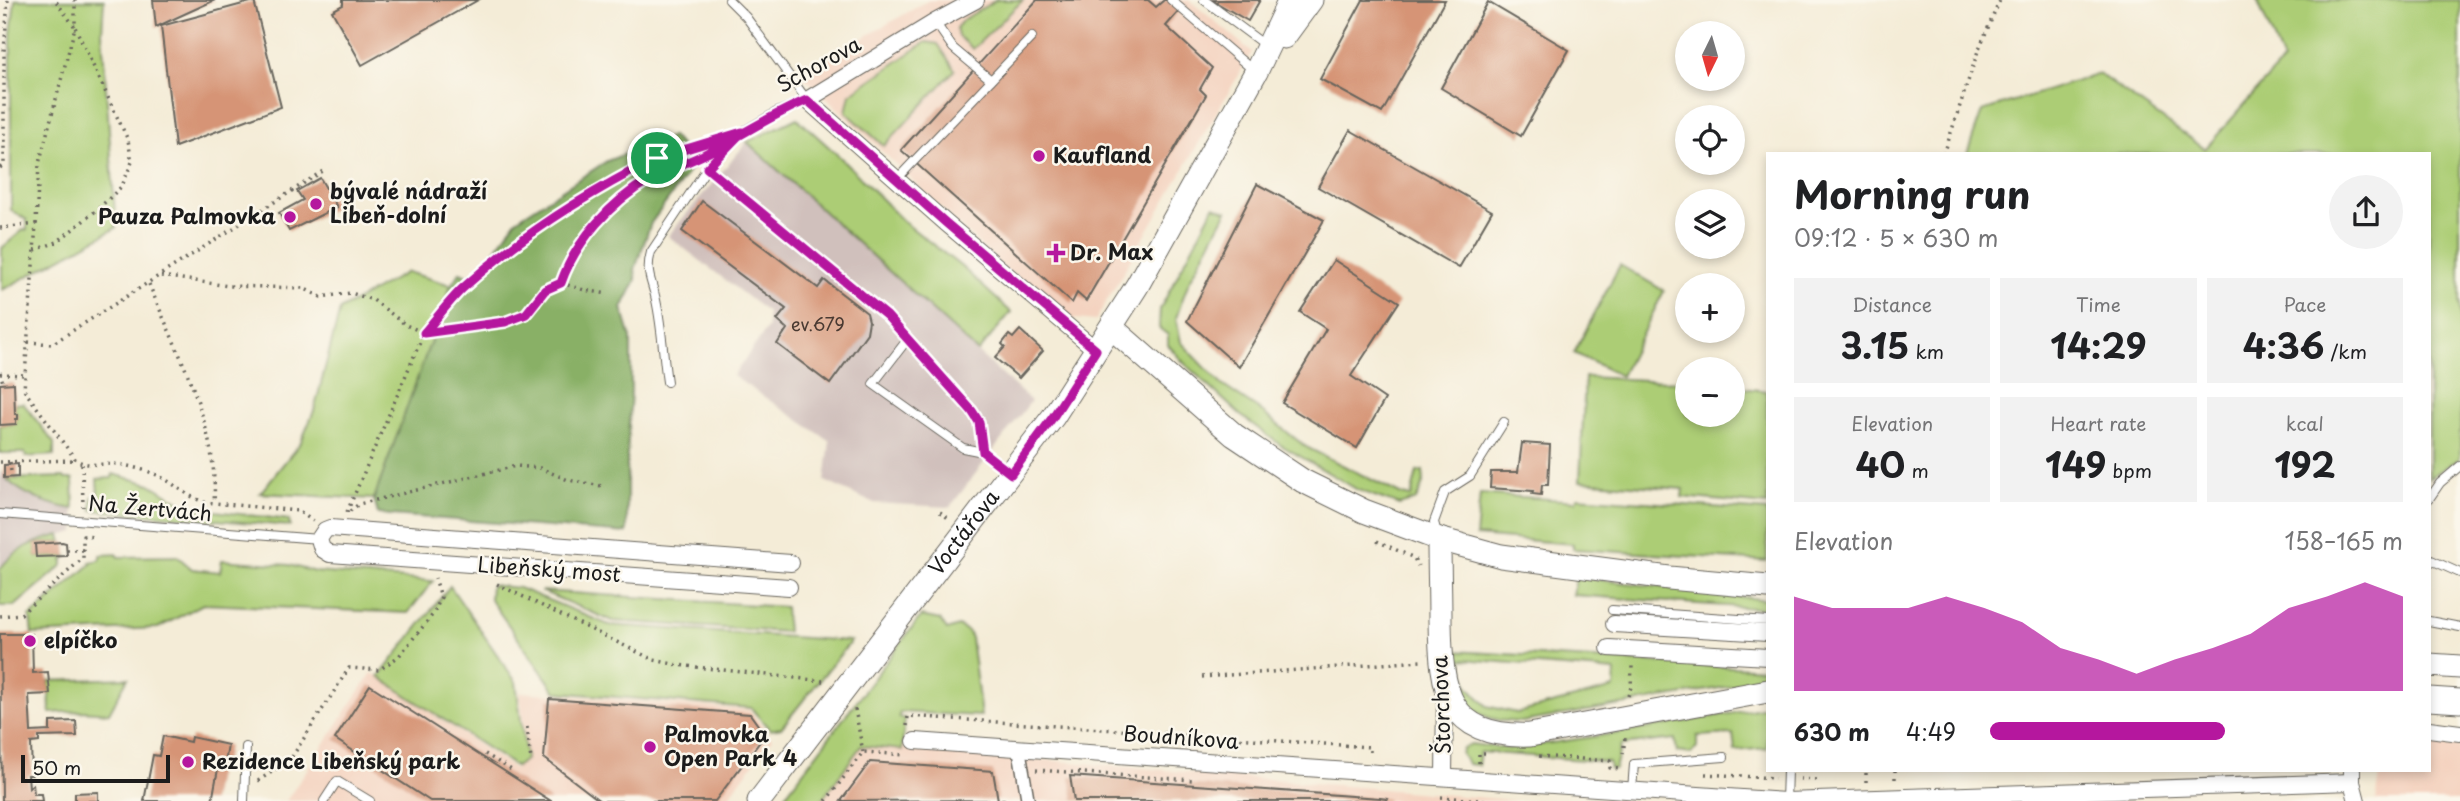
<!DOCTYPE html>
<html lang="en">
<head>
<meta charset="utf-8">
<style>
  :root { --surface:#fff; --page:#f2f2f2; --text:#202124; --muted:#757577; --accent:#b5179e }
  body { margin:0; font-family:"Playpen Sans",sans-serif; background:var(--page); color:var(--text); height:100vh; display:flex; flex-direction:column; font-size:26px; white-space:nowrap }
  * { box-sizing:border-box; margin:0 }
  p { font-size:23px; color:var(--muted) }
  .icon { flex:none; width:38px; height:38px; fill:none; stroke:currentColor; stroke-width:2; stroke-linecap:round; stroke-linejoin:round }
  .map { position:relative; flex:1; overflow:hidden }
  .side { position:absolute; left:1766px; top:152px; width:665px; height:620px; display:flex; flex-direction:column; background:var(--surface); border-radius:0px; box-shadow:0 4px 10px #0003 }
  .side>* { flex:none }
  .needle { width:46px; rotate:185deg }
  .buttons { position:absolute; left:1675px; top:21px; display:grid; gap:14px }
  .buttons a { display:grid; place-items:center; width:70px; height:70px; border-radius:50%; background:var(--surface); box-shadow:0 4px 10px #0003; font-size:35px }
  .scale { position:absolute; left:21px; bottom:18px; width:149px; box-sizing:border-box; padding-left:7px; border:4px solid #1c1c1c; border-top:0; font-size:19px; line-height:24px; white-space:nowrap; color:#1c1c1c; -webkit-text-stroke:5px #fbf7ec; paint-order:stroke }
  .pin { position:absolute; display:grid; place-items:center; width:60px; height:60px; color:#fff; margin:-30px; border:4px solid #fff; border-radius:50%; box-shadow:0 2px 7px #0007 }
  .round { display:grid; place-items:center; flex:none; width:74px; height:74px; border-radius:37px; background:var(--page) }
  .head { display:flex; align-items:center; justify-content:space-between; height:119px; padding:0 28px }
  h1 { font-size:38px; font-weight:700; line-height:52px }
  .stats { display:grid; grid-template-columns:repeat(3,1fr); gap:10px; height:119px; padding:7px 28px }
  .stats div { display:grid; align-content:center; border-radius:0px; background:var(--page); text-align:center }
  .stats b { font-size:35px; font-weight:700 }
  .stats small { font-size:19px; font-weight:400 }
  .stats p { font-size:19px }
  .chart { height:196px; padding:14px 28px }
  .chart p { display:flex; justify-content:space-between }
  .chart svg { width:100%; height:126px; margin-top:7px; fill:var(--accent); opacity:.7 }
  ul { padding:0 28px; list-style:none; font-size:23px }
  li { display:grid; grid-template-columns:112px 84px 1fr; align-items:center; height:52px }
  li i { height:18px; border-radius:9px; background:var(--accent) }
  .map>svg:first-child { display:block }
  .built { fill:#f4d3c0 }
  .industrial { fill:#d0c0bc }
  .green { fill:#accd75; stroke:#647448; stroke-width:2; fill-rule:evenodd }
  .forest { fill:#89b066; stroke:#526641; stroke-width:2 }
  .building { fill:#d69476 }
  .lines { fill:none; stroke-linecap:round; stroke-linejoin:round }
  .service-casing { stroke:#68655d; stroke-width:10 }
  .pedestrian-casing { stroke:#68655d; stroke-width:15 }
  .minor-casing { stroke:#68655d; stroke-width:18 }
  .secondary-casing { stroke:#68655d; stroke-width:25 }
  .path { stroke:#68655d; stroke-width:3.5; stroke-dasharray:2 5; stroke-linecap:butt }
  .service { stroke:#fff; stroke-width:8 }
  .pedestrian { stroke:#fff; stroke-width:12 }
  .minor { stroke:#fff; stroke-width:16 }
  .secondary { stroke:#fff; stroke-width:23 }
  .route-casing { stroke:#fff; stroke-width:14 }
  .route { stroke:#b5179e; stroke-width:9 }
  .poi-dot { fill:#b5179e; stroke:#fbf7ec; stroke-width:2.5 }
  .labels { text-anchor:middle; stroke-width:5; stroke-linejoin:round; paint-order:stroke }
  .number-label { font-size:18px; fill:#4a3a32 }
  .street-label { font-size:21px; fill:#1c1c1c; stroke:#fbf7ec }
  .poi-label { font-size:21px; font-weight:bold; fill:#1c1c1c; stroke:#fbf7ec; text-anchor:start }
</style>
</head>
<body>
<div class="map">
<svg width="2460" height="801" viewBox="0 0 2460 801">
  <rect width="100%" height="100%" fill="#fbf7ec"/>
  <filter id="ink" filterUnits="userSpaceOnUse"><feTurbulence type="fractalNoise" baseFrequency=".0143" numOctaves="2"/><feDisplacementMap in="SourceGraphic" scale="14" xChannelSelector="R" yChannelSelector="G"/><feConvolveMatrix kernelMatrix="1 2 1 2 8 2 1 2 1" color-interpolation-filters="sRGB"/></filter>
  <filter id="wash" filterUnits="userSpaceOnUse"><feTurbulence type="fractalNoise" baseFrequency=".00686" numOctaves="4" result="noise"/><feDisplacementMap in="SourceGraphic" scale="28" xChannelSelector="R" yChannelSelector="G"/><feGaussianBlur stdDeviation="1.57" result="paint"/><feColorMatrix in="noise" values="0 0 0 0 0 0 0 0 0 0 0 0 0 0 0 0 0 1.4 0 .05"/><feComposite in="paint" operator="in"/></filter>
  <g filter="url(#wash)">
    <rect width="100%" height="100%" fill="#f4ecd7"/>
    <g class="built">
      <polygon points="929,0 1189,0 1252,52 1095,321 1056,317 801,74"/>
      <polygon points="372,673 514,769 527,760 520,692 749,710 772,739 725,801 286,801"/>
      <polygon points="2429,743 2460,747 2460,801 2376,801 2381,770 2429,770"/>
      <polygon points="861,744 1519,801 814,801"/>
    </g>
    <g class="industrial">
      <polygon points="747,142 1031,401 950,507 873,503 825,481 830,441 733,376 768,327 767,312 668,236"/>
      <polygon points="0,471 25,494 74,509 75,532 27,545 17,551 0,569"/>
    </g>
    <g class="green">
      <polygon points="15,0 104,0 102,32 116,228 2,290 2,248 23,230 27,230 27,220 11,210 11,34"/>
      <polygon points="996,0 1023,0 973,49 958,36 956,28 963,20"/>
      <polygon points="2257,0 2460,0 2460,458 2429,478 2429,154 1967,154 1982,111 2099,74 2205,149 2283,61"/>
      <polygon points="926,42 938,44 955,70 884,146 846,112 850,94"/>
      <polygon points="797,118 840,157 904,222 963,268 1011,312 978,352 747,142"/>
      <polygon points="1214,206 1227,211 1188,284 1176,318 1181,342 1222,385 1258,409 1306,447 1402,495 1411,497 1417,472 1423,471 1424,481 1416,500 1399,505 1358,490 1279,444 1239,414 1184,363 1168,345 1168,335 1159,328 1160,309"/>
      <polygon points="1620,265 1664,291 1621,376 1574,353"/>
      <polygon points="407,272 451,285 374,499 260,493 301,442 314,411 340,310"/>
      <polygon points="1585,377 1687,382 1687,415 1732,415 1733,387 1767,391 1767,505 1682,497 1683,489 1580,481"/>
      <polygon points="23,403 54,443 54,455 26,457 25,453 0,453 0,425 16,424 16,419 18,418 18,414 15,414 15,404"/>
      <polygon points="113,474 150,484 190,508 289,520 290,526 92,510 92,497 98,496 97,479 112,478"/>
      <path d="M 64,477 L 65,479 L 73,479 L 74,509 C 48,505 26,497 6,479 Z"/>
      <polygon points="1480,494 1576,501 1577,497 1767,511 1767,561 1573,549 1573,544 1476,536"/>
      <path d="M 60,535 L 62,542 L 36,544 L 36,557 L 67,556 L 63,560 L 63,565 L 15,606 L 0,606 L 0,569 C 15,548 36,541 60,535 Z"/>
      <polygon points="117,554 118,557 177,556 192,569 220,572 222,560 289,565 315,572 433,581 408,613 203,604 158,628 32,634 30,617 91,564 90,562 100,560 100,555"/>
      <polygon points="1576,577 1767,600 1767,609 1573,595"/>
      <polygon points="491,585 519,588 609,625 851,641 781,728 770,730 751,708 556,692 490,599"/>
      <polygon points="450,586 516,682 526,759 516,767 379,677"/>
      <polygon points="541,591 785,607 787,632 612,621"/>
      <polygon points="921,616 940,620 947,630 958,626 968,631 971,638 981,716 900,712 899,718 905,718 902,750 861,746 821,801 781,801"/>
      <path d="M 1452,651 L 1767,669 L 1767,680 L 1522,722 C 1466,721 1461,701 1452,651 ZM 1461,659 L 1615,671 L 1614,688 L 1517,713 L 1487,706 L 1468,686 Z"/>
      <polygon points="128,678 109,713 81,711 50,713 49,681"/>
      <polygon points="1767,707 1767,748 1735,751 1733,734 1697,736 1697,747 1691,754 1677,752 1675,739 1621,745 1615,769 1610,769 1609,762 1480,752 1478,765 1468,764 1461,754 1463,748 1471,744 1511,749 1632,731"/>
    </g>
    <polygon class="forest" points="672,136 695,163 651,223 635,269 636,280 622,308 631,338 631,391 627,455 627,533 378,514 374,499 451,285 460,272 476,279 516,220 607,161"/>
    <g id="blocks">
      <g class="building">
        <polygon points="153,0 215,0 156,27"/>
        <polygon points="343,0 478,0 362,65 332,11 343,5"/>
        <polygon points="1037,0 1148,0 1156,7 1164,0 1168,0 1180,10 1166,26 1212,68 1200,89 1206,95 1086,301 1077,293 1072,303 901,150"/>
        <polygon points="1212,0 1260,0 1248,21"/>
        <polygon points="1363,0 1445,0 1382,113 1320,79"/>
        <polygon points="254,1 281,107 175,147 161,26"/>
        <polygon points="1488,2 1569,50 1521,136 1441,88"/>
        <polygon points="1350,130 1492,211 1459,268 1318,187"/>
        <polygon points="320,178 337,207 289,231 279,213 303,200 297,191"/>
        <polygon points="1257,184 1324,220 1239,367 1187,321"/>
        <polygon points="702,201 818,288 824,280 867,313 869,321 867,333 830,384 777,344 787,329 777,320 786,309 682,231"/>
        <polygon points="1334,260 1399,302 1351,376 1385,399 1357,448 1282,403 1326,329 1300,312"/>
        <polygon points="1020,330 1043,351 1019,378 995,358 1005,347 1002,344 1009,335 1013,338"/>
        <polygon points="14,383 15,414 18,414 18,419 16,419 16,424 0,425 0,384"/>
        <polygon points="1522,443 1550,445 1548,485 1542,485 1541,495 1532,494 1533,491 1490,488 1491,472 1518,472"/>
        <polygon points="18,464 18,477 4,478 4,465"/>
        <polygon points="62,542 66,543 67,556 36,557 35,544"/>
        <polygon points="0,634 32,634 33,673 48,672 50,694 29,695 31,732 50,731 50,722 76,721 77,736 39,737 39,742 31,743 32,775 28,775 29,788 33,784 34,794 41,794 42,801 2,801"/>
        <polygon points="370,685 551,801 430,801 335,739"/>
        <polygon points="549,699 750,714 765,735 715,801 600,801 544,758"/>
        <polygon points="163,736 190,742 191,737 228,745 224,770 218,769 212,801 144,801 153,755 159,756"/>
        <polygon points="870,762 993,771 998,800 841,801"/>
        <polygon points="1070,776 1380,798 1388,799 1387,801 1074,801"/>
        <polygon points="98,792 98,801 75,801 75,793"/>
      </g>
    </g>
  </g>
  <g filter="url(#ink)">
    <use href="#blocks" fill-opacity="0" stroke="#68655d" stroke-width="2"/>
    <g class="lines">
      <g class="service-casing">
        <g id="service">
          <polyline points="729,0 746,17 807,100 775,113 742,132 707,168 887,316 907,340"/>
          <polyline points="1171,0 1254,71"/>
          <polyline points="1204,0 1266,46"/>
          <polyline points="935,22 953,48 991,80"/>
          <polyline points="897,179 1032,37"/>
          <path d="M 667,382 C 663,355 662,327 656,300 C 652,280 645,274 651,252 L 707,168"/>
          <polyline points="983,452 979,421 972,411 907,340 873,384 963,448 983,452 1008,472"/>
          <polyline points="2429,499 2440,483 2460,466"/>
          <polyline points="0,514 319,539"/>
          <polyline points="1437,533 1434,522 1445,492 1470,476 1504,422"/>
          <polyline points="2429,559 2460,573"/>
          <polyline points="1612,610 1768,621"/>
          <polyline points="2429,621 2460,627"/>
          <polyline points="1632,790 1634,764 1724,757"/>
          <polyline points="244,801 246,747"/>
          <polyline points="324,801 337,781 370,801"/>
          <polyline points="1786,801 1787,770"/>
        </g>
      </g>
      <g class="pedestrian-casing">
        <polyline id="pedestrian" points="1019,748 1028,801"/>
      </g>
      <g class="minor-casing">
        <g id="minor">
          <polyline points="976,0 935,22 807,100 946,223 1096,350"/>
          <polyline points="789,587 330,554 322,549 319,539 325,530 330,528 791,563"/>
          <polyline points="1614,624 1768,633"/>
          <polyline points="1609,648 1768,657"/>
          <polyline points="2429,729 2460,733"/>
          <polyline points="915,741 1786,801 2352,782"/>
          <polyline points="2352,770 2352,782 2357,801"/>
          <polyline points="1444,777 1445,692"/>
        </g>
      </g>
      <g class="secondary-casing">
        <g id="secondary">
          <polyline points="1284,37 1311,0"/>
          <polyline points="1111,327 1234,435 1303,481 1364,511 1439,539 1501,556 1669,578 1768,587"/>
          <path d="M 1439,539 C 1439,566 1440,593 1440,621 C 1441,691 1447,738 1530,735 L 1768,691"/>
          <polyline points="2429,665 2460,667"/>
          <polyline points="2429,699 2460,701"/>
          <path id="s1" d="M 759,801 L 1053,417 L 1137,286 L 1256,72 L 1290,0"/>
        </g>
      </g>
      <g class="path">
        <polyline points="1944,154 1978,51 2000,0"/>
        <polyline points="0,168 4,164 4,51 8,0"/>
        <polyline points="36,224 39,164 75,27 55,0"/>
        <path d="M 0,228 L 36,224 L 24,390 L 76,460 C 89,468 108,462 124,465 C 136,468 150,471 161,477 C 176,485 187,496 204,502 L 298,511 L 313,521"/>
        <polyline points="35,250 57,242 98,209 122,186 132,162 128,140 75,27 75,0"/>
        <polyline points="161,276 229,286 303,288 321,297 351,293 373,300 406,325 424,333 461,290 526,237 604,185 658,157 713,141"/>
        <polyline points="561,283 584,290 608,294"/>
        <path d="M 149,284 C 177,353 219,426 214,503"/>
        <polyline points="28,342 52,344 323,171"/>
        <polyline points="0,372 3,383"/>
        <polyline points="0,374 25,375"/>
        <polyline points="0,462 76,460"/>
        <polyline points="10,462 11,472"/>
        <polyline points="82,464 83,507"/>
        <polyline points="350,511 359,504 516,466 540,468 568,480 602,486"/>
        <path d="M 347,512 L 424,333 L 505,322 L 526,314 L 545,291 L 561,283 C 585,217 636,184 696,158"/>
        <polyline points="940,512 948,518"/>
        <polyline points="1377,541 1414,558 1418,566"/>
        <polyline points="67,550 83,550"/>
        <polyline points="497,584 654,660 678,665 823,681"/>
        <polyline points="0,616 21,614 83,558 83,536 95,537"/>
        <polyline points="1202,677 1422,661"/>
        <polyline points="1628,696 1631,687 1632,666"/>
        <polyline points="855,709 863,752"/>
        <polyline points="907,726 908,716 1370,747 1370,756"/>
        <polyline points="527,727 531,760"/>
        <polyline points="485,754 515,772"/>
        <polyline points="1623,754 1625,738"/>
        <polyline points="1539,756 1610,761 1610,768 1621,769"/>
        <polyline points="1479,763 1479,753 1486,753"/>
        <polyline points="1036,770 1193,780"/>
        <polyline points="1895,770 1895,782"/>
        <polyline points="1705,774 1775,778"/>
        <polyline points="1800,779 1817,780"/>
        <polyline points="258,781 290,760 349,668 379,670 399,656 434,613 441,597 435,578"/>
        <polyline points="1866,782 1866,770"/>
        <polyline points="1441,797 1492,801"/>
        <polyline points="1003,798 1003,801"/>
        <polyline points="826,801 863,752 906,755"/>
      </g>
      <use href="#service" class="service"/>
      <use href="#pedestrian" class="pedestrian"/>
      <use href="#minor" class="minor"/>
      <use href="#secondary" class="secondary"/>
    </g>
  </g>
  <g class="lines" filter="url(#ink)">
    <g class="route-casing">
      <path id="route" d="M 657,158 C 588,193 520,236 463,288 C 449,301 437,318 424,333 L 505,322 L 526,314 L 545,290 L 561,283 C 576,240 611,202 650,179 C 667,170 686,163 703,155 C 739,137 771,115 807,100 L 946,223 L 1096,350 L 1053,417 L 1011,474 L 983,452 L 979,422 L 972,411 L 887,316 L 707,168 L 742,132 L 657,158"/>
    </g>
    <use href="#route" class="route"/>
  </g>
  <g class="poi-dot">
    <circle cx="1039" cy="156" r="7"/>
    <circle cx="316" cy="204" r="7"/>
    <circle cx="290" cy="217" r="7"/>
    <path d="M1052.5 242.5h7v7h7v7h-7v7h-7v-7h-7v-7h7z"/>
    <circle cx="30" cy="641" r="7"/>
    <circle cx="650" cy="747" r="7"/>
    <circle cx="188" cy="762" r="7"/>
  </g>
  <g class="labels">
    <g class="number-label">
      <text x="818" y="331">ev.679</text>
    </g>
    <g class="street-label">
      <text transform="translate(819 65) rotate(-29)" y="7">Schorova</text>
      <text transform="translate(150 509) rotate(5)" y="7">Na Žertvách</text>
      <text dy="7" stroke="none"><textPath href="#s1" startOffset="338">Voctářova</textPath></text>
      <text transform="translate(549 570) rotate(4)" y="7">Libeňský most</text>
      <text transform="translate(1442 705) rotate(-92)" y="7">Štorchova</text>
      <text transform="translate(1181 738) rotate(4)" y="7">Boudníkova</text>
    </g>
    <g class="poi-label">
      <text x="1053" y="163">Kaufland</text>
      <text x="330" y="199">bývalé nádraží<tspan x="330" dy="24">Libeň-dolní</tspan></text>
      <text x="276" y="224" text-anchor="end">Pauza Palmovka</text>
      <text x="1070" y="260">Dr. Max</text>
      <text x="44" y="648">elpíčko</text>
      <text x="664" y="742">Palmovka<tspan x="664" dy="24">Open Park 4</tspan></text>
      <text x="202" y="769">Rezidence Libeňský park</text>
    </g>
  </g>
</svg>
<div class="buttons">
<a><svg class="needle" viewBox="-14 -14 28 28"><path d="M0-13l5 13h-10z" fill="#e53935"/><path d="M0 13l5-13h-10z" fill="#757577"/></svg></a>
<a><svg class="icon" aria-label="locate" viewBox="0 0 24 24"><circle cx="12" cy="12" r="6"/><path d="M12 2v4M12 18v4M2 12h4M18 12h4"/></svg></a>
<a><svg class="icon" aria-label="layers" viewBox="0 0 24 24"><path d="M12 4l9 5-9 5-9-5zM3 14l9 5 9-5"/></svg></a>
<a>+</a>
<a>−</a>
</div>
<div class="scale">50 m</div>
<div class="pin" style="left:657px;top:158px;background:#1e9e55"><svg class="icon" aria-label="arrive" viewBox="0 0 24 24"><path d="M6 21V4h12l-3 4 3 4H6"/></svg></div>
<section class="side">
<div class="head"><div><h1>Morning run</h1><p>09:12 · 5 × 630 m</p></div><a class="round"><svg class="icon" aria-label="share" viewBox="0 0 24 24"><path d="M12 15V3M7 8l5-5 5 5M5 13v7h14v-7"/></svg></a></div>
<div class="stats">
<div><p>Distance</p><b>3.15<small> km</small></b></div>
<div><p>Time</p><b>14:29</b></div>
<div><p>Pace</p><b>4:36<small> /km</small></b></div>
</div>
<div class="stats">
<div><p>Elevation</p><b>40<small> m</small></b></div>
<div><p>Heart rate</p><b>149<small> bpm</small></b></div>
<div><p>kcal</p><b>192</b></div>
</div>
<div class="chart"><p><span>Elevation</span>158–165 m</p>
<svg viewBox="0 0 160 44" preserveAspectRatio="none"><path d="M0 44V11L10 15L20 15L30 15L40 11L50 15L60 20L70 29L80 33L90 38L100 33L110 29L120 24L130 15L140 11L150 6L160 11V44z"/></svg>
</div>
<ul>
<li><b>630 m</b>4:49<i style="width:57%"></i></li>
</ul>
</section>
</div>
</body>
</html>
